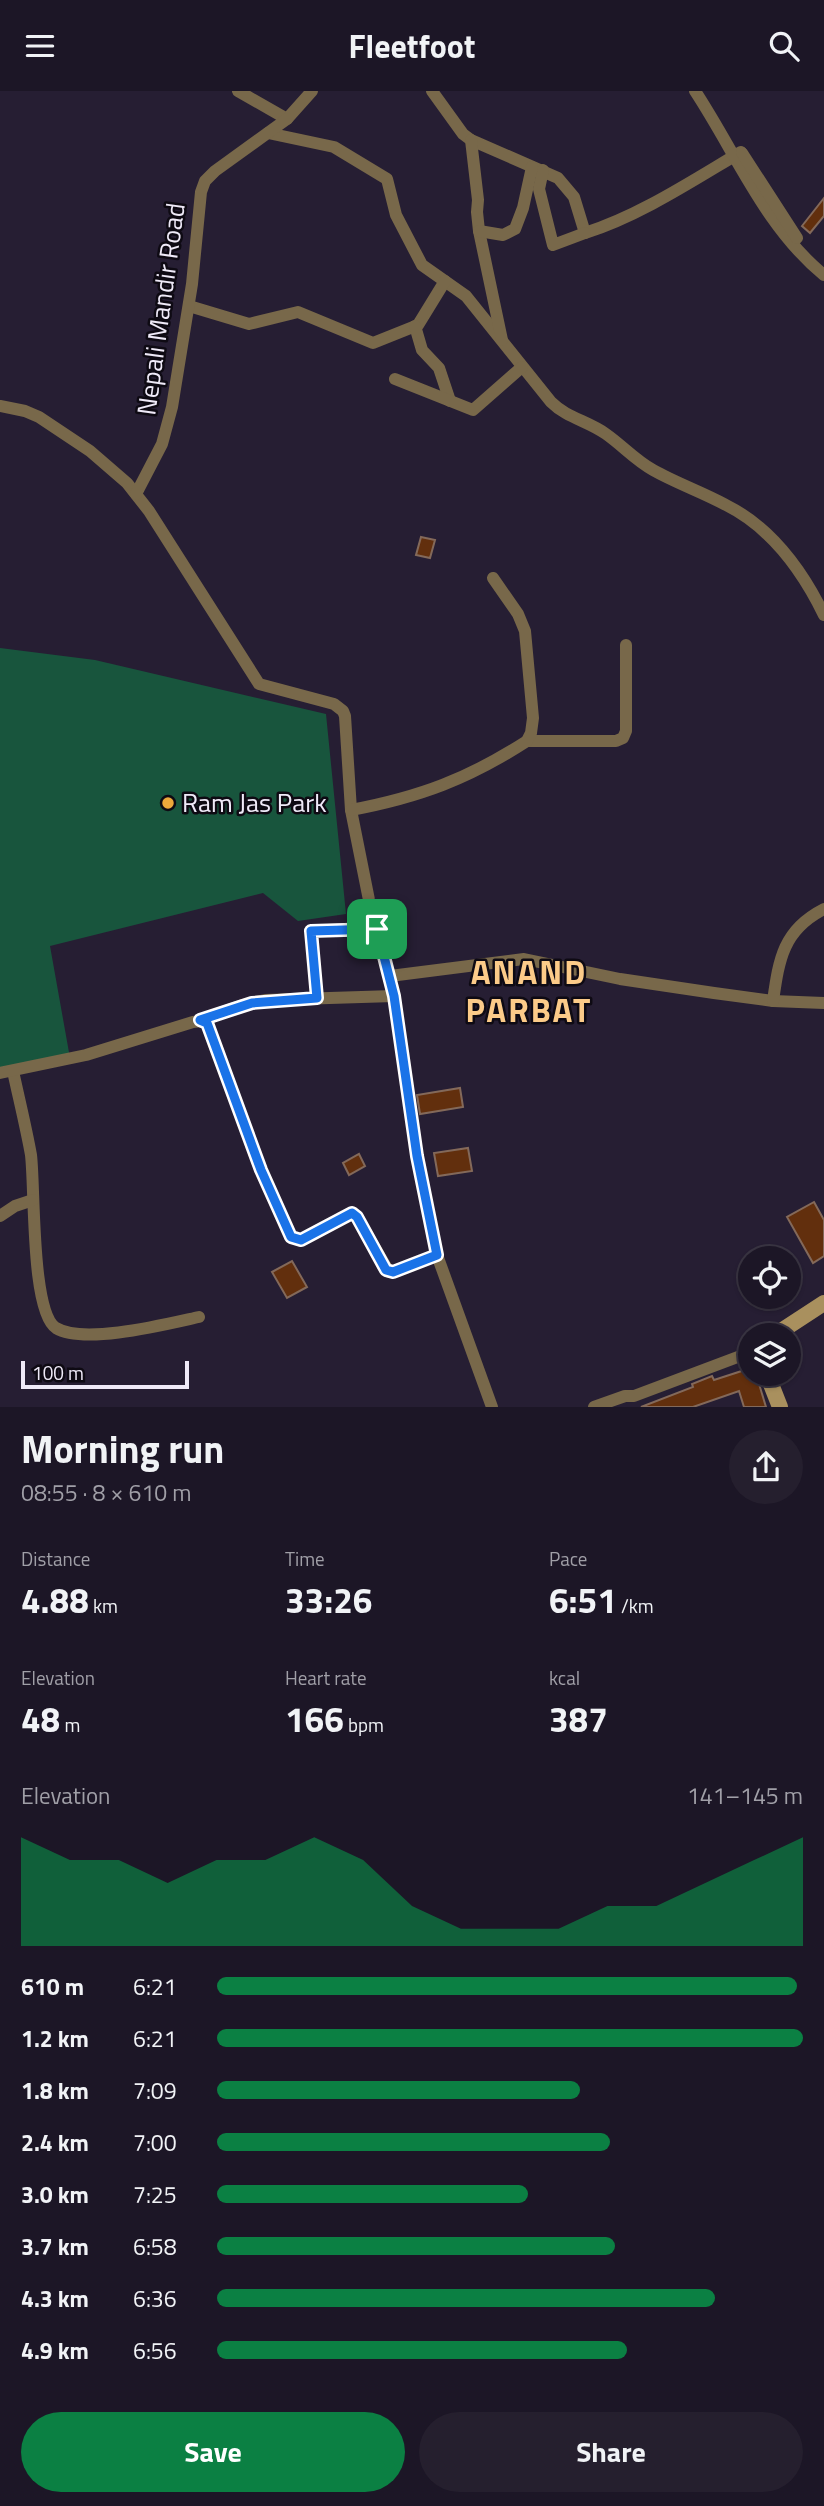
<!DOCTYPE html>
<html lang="en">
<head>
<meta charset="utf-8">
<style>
  :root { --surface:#1c1626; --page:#251f2e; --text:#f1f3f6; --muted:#a09fa7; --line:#3a3543; --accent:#0b8043 }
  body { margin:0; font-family:"Titillium Web",sans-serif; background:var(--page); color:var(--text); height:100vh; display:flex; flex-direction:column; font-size:26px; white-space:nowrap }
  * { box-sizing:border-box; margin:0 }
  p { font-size:23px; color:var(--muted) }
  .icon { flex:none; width:38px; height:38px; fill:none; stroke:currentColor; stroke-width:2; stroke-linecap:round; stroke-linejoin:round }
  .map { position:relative; height:1316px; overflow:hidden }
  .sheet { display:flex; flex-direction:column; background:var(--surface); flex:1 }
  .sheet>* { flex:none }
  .tools { position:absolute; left:738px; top:1155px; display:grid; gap:14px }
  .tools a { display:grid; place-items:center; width:63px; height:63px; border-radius:50%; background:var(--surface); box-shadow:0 2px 5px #0004,0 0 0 2px var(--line); font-size:35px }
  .scale { position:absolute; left:21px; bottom:18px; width:168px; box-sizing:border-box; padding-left:7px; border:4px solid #efeaf8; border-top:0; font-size:19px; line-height:24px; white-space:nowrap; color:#efeaf8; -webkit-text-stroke:5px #0e0a13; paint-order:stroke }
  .pin { position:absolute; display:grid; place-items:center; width:60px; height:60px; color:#fff; margin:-30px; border-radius:14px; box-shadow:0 4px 10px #0006 }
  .round { display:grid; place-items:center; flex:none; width:74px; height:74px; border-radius:37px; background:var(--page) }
  .overview { display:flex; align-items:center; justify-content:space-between; height:119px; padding:0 21px }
  h1 { font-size:38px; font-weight:700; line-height:52px }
  .metrics { display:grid; grid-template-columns:repeat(3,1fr); gap:10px; height:119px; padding:7px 21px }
  .metrics div { display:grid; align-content:center }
  .metrics b { font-size:35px; font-weight:700 }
  .metrics small { font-size:19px; font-weight:400 }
  .metrics p { font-size:19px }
  .chart { height:196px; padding:14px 21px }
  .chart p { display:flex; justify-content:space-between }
  .chart svg { width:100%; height:126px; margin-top:7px; fill:var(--accent); opacity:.7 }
  .cta { display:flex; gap:14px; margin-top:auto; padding:14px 21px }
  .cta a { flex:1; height:80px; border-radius:42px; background:var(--accent); color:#fff; font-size:28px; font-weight:700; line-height:80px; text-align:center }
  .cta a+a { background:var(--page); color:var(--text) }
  ul { padding:0 21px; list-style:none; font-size:23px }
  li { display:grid; grid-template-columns:112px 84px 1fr; align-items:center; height:52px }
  li i { height:18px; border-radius:9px; background:var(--accent) }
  header { display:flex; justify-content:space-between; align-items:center; height:91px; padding:0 21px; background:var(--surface); font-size:32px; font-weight:700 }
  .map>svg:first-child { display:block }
  .pitch { fill:#18553d }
  .building { fill:#622f0d; stroke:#83695a; stroke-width:2 }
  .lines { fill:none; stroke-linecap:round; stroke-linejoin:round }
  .street { stroke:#78684a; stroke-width:12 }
  .secondary { stroke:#a9905e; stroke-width:16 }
  .route-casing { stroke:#fff; stroke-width:14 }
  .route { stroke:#1a73e8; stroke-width:9 }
  .poi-dot { fill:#eda83b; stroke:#0e0a13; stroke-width:2.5 }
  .labels { text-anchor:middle; stroke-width:5; stroke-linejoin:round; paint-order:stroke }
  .street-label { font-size:26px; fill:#efeaf8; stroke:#0e0a13 }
  .poi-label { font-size:26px; fill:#efeaf8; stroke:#0e0a13; text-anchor:start }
  .district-label { font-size:33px; font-weight:bold; letter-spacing:2px; fill:#fccb89; stroke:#0e0a13 }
</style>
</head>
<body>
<header><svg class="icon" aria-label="menu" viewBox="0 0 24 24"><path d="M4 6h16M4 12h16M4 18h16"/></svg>Fleetfoot<svg class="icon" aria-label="search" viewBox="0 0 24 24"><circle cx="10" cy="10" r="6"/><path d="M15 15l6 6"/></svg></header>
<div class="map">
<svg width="824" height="1316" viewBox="0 0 824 1316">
  <rect width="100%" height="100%" fill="#261e33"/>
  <polygon class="pitch" points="0,557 95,569 326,623 346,823 298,830 263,802 50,855 70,967 0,979"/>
  <g class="building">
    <polygon points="824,107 824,125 810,142 802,135"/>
    <polygon points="421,446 435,449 430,467 416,464"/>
    <polygon points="460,997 463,1016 420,1023 417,1004"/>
    <polygon points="468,1057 472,1080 438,1085 434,1062"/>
    <polygon points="359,1063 365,1075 349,1084 343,1072"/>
    <polygon points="814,1111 824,1129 824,1165 813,1172 787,1126"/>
    <polygon points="292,1170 307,1196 287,1207 272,1181"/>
    <polygon points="751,1277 751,1283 756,1283 766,1316 744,1316 739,1300 693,1316 641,1316 693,1296 692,1293 712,1285 714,1289"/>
  </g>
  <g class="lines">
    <g class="street">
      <polyline points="238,0 287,28"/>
      <path d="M 432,0 L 463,43 L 471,49 L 558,87 L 574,106 L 585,142 C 639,125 692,90 741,61"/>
      <path d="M 695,0 C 736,62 765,136 824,184"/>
      <path d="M 268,42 L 334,56 L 387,88 L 396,124 L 422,174 L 466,205 L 551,311 C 567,327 588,330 606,343 C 623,355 635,369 653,379 C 676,392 702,401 726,414 C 772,437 802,479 824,524"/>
      <polyline points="471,49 478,109 477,121 479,140 502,249"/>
      <polyline points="742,62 797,147"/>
      <polyline points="543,79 539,98 553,154 585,142"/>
      <polyline points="479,140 503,144 515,138 523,117 532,76"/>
      <polyline points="189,215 249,233 298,221 373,252 418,234 445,190"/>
      <polyline points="415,235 422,259 439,277 450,310"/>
      <polyline points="395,288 473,319 522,276"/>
      <polyline points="0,315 25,320 39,326 90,360 127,392 149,420 259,593 334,613 343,620 345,625 351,719 369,809 394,905 417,1065 437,1164 492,1316"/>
      <polyline points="136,403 162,353 172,316 192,193 201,101 205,90 215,80 287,28 312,0"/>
      <polyline points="527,650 616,650 623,647 626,640 626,554"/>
      <path d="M 351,719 C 420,706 468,688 527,650 L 531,642 L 533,627 L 525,540 L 518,523 L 493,487"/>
      <polyline points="390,885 524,868 620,888 714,902 773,910 824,912"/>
      <polyline points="317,907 311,840 377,838"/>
      <path d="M 773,910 C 779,868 783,839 824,818"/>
      <polyline points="200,929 243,914 265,909 394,905"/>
      <path d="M 13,980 C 19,1008 26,1036 31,1064 C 35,1097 31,1221 56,1237 C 84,1254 167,1233 199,1226"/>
      <polyline points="0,982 86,964 193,931 203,930 208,935 261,1079 291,1146 301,1149 352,1122 357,1126 389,1181 396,1180 437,1164"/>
      <polyline points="0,1125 15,1115 33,1109"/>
      <polyline points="594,1316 625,1305 634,1305 751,1261"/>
    </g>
    <g class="secondary">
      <polyline points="775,1244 824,1212"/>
      <polyline points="767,1283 780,1316"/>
    </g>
  </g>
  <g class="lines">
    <g class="route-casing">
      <polygon id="route" points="377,838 394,905 417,1065 437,1164 393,1181 386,1179 357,1126 352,1122 301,1149 291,1146 261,1079 207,932 200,929 252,912 317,907 311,840"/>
    </g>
    <use href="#route" class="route"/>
  </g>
  <circle class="poi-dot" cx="168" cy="712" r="7"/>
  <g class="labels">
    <g class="street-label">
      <text transform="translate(161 218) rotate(-82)" y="9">Nepali Mandir Road</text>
    </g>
    <g class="poi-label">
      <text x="182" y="721">Ram Jas Park</text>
    </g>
    <g class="district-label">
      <text x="529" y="893">ANAND<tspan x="529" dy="38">PARBAT</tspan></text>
    </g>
  </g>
</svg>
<div class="tools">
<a><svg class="icon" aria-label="locate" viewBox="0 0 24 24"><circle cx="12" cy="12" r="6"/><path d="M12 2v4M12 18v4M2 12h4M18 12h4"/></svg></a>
<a><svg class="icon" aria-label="layers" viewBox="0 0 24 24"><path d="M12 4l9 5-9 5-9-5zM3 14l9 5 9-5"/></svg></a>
</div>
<div class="scale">100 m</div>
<div class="pin" style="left:377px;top:838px;background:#1e9e55"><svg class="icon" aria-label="arrive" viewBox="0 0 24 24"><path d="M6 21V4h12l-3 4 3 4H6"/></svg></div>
</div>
<section class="sheet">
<div class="overview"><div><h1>Morning run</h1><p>08:55 · 8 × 610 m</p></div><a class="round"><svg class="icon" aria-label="share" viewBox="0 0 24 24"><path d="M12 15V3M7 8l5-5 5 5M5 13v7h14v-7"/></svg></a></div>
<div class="metrics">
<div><p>Distance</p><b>4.88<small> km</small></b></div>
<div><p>Time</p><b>33:26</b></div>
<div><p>Pace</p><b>6:51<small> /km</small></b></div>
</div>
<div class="metrics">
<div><p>Elevation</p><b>48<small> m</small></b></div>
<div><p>Heart rate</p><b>166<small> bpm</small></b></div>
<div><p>kcal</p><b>387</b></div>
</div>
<div class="chart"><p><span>Elevation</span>141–145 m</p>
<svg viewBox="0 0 160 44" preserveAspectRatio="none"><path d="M0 44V6L10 14L20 14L30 22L40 14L50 14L60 6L70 14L80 30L90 38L100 38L110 38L120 30L130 30L140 22L150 14L160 6V44z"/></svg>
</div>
<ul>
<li><b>610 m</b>6:21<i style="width:99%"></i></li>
<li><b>1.2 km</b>6:21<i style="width:100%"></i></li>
<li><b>1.8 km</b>7:09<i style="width:62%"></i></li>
<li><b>2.4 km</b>7:00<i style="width:67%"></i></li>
<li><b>3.0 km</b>7:25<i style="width:53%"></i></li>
<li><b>3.7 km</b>6:58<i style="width:68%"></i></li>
<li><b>4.3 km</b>6:36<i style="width:85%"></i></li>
<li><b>4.9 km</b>6:56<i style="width:70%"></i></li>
</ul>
<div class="cta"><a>Save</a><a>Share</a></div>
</section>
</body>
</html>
